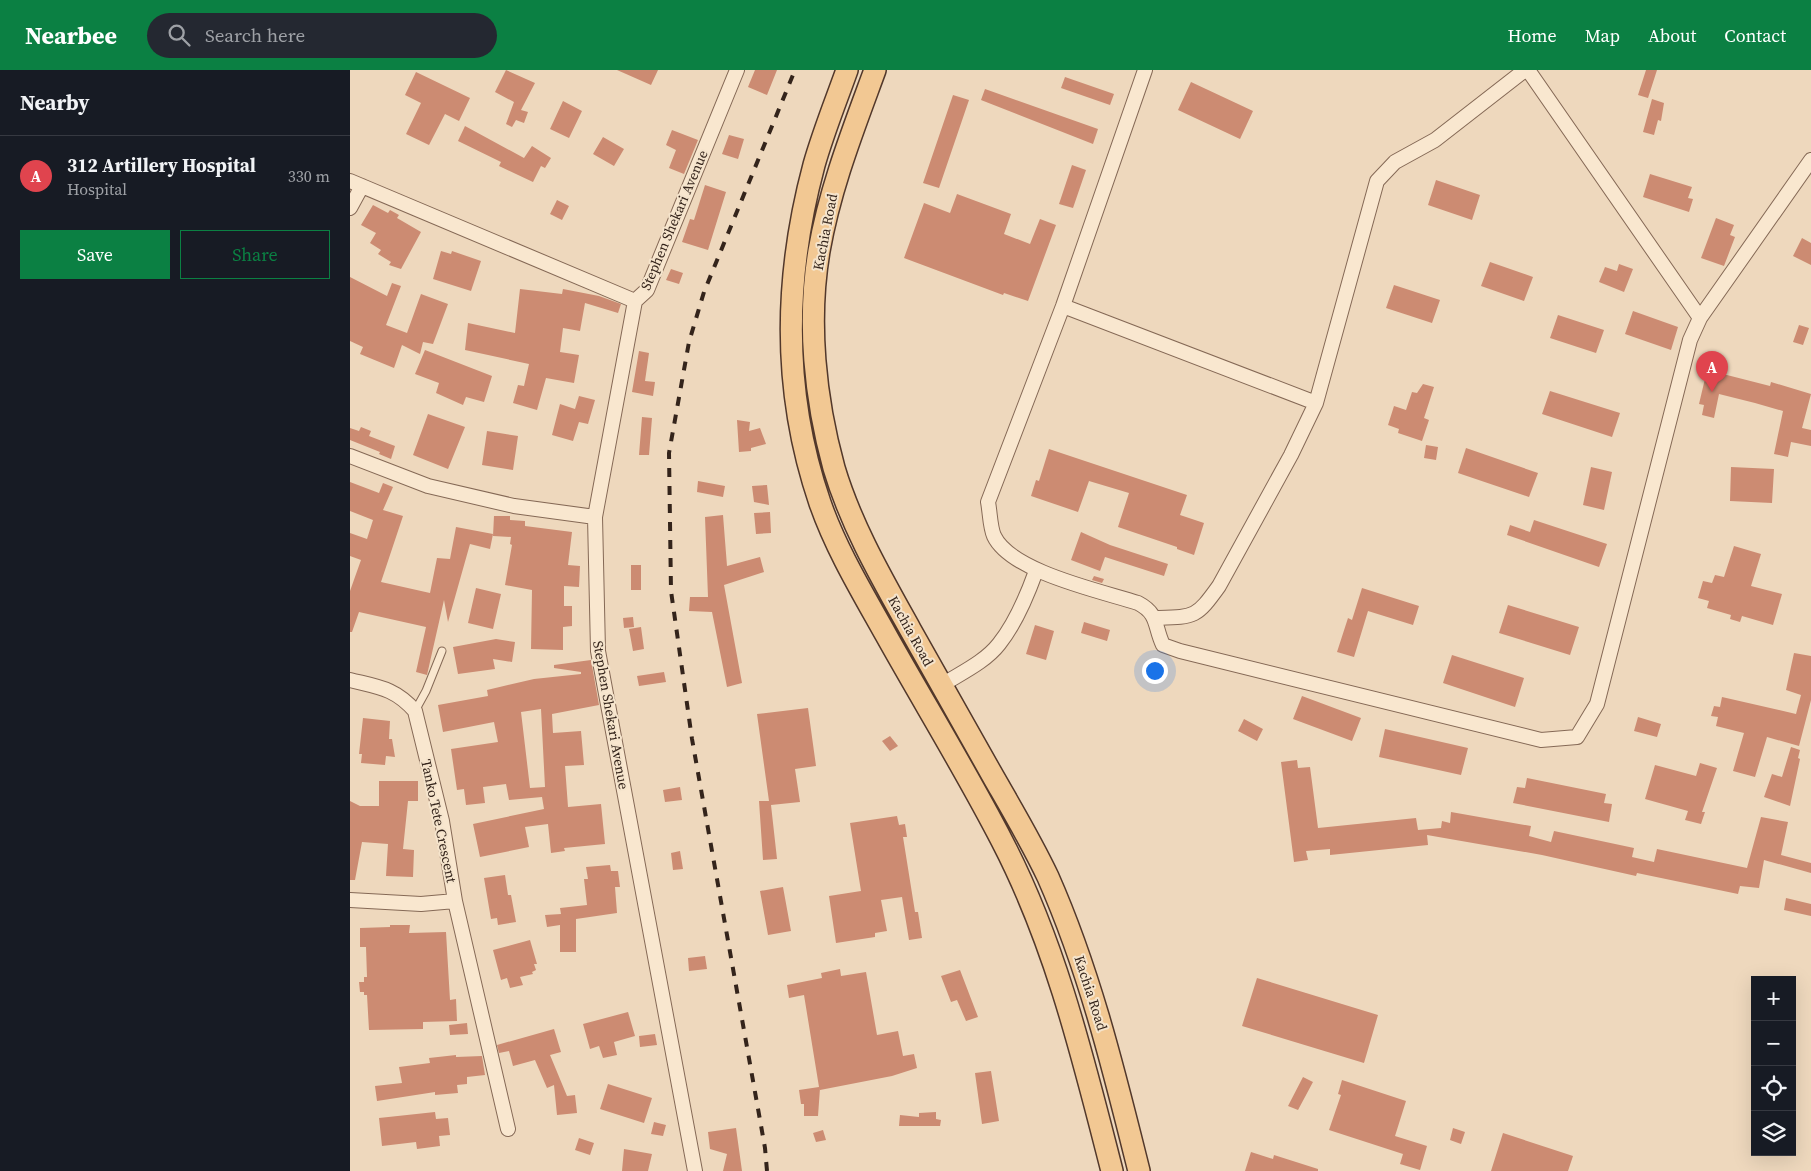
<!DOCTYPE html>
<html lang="en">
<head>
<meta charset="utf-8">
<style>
  body { margin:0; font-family:"Source Serif 4",serif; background:#242831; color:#f1f3f6 }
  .controls { position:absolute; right:15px; bottom:15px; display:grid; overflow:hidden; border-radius:0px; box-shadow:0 5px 20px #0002 }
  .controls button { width:45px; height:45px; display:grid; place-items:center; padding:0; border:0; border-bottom:1px solid #363941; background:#171b24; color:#f1f3f6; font:25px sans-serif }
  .you { position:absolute; left:804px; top:600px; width:18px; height:18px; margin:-12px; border:4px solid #fff; border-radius:50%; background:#1a73e8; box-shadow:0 0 0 8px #1a73e833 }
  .badge { display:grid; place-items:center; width:32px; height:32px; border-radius:50%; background:#0b8043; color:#fff; font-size:16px; font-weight:700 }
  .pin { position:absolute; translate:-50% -41px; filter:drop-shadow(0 1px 2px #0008) }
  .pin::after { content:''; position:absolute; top:26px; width:18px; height:15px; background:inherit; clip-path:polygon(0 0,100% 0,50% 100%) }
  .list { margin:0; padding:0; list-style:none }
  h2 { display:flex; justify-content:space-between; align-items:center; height:65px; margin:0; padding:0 20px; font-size:21px }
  h2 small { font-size:16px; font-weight:400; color:#9ea1a6 }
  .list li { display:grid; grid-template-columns:32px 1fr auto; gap:15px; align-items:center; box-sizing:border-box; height:80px; padding:0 20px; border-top:1px solid #363941 }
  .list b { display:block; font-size:19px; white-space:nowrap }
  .list p { margin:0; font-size:16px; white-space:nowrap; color:#9ea1a6 }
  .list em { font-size:16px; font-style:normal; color:#9ea1a6 }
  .actions { display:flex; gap:10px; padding:15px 20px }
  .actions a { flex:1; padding:11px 0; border:1px solid #0b8043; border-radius:0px; text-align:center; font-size:18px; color:#0b8043 }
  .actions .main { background:#0b8043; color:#fff }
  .icon { flex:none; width:28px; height:28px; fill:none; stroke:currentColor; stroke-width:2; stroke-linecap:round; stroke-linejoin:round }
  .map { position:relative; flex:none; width:1461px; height:1101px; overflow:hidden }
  header { display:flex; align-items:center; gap:30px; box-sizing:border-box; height:70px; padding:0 25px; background:#0b8043; color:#fff }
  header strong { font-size:24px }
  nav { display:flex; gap:28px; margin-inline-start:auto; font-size:18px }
  .search { width:350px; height:45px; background:#242831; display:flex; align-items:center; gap:12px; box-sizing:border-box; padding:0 18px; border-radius:28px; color:#9ea1a6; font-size:19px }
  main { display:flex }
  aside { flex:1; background:#171b24 }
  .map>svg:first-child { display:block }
  .building { fill:#cc8b72; fill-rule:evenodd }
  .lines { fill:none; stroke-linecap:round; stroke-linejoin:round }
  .lane-casing { stroke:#856956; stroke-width:9 }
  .street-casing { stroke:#856956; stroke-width:16 }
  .primary-casing { stroke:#52382b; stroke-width:24 }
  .lane { stroke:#f9e7cf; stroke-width:7 }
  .street { stroke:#f9e7cf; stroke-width:14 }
  .primary { stroke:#f2c893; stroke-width:21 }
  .rail { stroke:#34241b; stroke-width:4; stroke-dasharray:9 9; stroke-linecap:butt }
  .labels { text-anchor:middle; stroke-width:4; stroke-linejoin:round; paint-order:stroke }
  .street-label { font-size:14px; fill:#34241b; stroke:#f5e4cc }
</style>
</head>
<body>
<header>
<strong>Nearbee</strong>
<div class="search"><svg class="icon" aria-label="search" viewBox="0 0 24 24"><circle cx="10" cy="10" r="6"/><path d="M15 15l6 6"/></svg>Search here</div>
<nav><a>Home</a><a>Map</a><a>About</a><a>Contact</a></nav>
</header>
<main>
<aside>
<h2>Nearby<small></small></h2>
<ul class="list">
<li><span class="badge" style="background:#e0444e">A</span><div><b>312 Artillery Hospital</b><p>Hospital</p></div><em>330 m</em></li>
</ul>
<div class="actions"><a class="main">Save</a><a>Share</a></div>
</aside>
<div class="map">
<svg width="1461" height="1101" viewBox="0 0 1461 1101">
  <rect width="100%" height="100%" fill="#eed8bd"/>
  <path class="building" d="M156 0 185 13 171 40 178 42 174 53 166 50 162 57 156 54 164 32 145 22Z
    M267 0H308L301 15Z
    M405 0H427L417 25 398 17Z
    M1296 0H1307L1298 28 1288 25Z
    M66 2 120 28 109 51 95 44 79 75 56 64 71 33 55 25Z
    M715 7 764 24 760 35 711 18Z
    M841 12 903 41 890 69 828 40Z
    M635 19 748 59 743 74 631 30Z
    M603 25 619 30 589 118 573 113Z
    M1302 29 1314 33 1311 51 1308 50 1304 65 1293 62Z
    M213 31 232 41 219 68 200 59Z
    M115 56 174 88 182 76 201 88 195 98 191 96 183 112 149 96 151 92 108 71Z
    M322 60 348 70 334 104 319 98 326 80 316 75Z
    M379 65 394 69 388 89 372 84Z
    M253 67 274 79 264 96 243 84Z
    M722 95 736 100 723 138 709 134Z
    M1300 104 1342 117 1338 128 1343 129 1339 142 1293 127Z
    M1086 110 1130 125 1122 150 1078 135Z
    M355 115 376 122 358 180 332 172 340 149 344 150Z
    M607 124 661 144 654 164 680 174 690 149 706 155 678 231 654 223 653 225 554 188 574 133 600 143Z
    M207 130 219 136 212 150 200 144Z
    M23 135 38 143 40 140 49 145 47 148 71 162 51 199 39 195 41 192 28 184 31 180 20 173 26 163 11 155Z
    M1366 148 1384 155 1380 165 1385 167 1374 196 1351 188Z
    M1452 168 1461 173V195L1443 186Z
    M91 181 101 184 102 181 131 191 121 221 83 209Z
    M1140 192 1183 207 1174 231 1131 216Z
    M1269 194 1283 199 1274 222 1249 212 1255 197 1267 201Z
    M321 199 333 203 329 214 316 210Z
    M0 207 37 226 42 213 51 216 36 255 57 263 71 224 98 234 83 274 73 272 70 284 52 275 44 298 10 284 13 277 0 271Z
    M1044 215 1090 230 1082 253 1036 238Z
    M170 219 212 224 213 219 249 226 271 234 268 243 235 233 230 261 213 258 210 282 229 285 224 313 196 308 187 340 163 333 168 315 174 316 179 294 115 280 118 253 165 263Z
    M1283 241 1328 257 1321 280 1275 264Z
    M1208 245 1254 260 1246 283 1200 268Z
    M1449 255 1459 258 1453 275 1443 272Z
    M75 280 142 306 134 332 116 327 113 335 86 323 89 313 65 304Z
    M289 281 299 283 295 311 305 312 303 326 282 322Z
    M1358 296 1374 300 1373 304 1420 316 1421 312 1461 324 1452 358 1461 360V376L1441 372 1438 387 1424 384 1433 341 1405 333 1369 324 1364 348 1352 345 1354 335 1349 334Z
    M1073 314 1084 317 1074 348 1079 350 1072 371 1048 363 1049 359 1038 355 1044 336 1056 340 1062 322 1067 323Z
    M1200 321 1270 343 1262 367 1192 344Z
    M229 326 245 330 238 354 229 352 223 371 202 365 210 334 225 339Z
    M78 344 115 357 98 399 63 385Z
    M292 347 302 348 299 385H289Z
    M387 350 400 352 399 361 410 358 416 374 401 378V381L389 382Z
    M11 357 21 361 19 366 45 376 41 389 29 384 30 382 0 370V358L9 361Z
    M137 361 168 366 163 400 132 395Z
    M1076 375 1088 377 1086 390 1074 388Z
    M1116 378 1188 403 1179 427 1108 403Z
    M699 379 837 425 830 445 854 453 844 485 827 479V477L768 457 779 423 739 411 728 442 681 426 686 410 689 411Z
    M1241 397 1262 402 1254 440 1233 435Z
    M1381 397 1424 399 1422 433 1380 431Z
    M348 411 375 416 373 427 347 422Z
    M0 412 29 423 33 413 43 417 33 440 53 446 31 512 80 523 87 488 100 489 106 457 143 464 140 479 120 474 98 552 94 530 77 605 66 602 76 557 9 542 2 562H0V521L11 490 0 486V463L17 469 23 450 0 441Z
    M417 415 419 435 404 432 402 416Z
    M420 442 421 463 406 464 404 443Z
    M373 445 377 496 410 487 414 502 374 515 392 613 377 617 362 542 339 541 340 527H358L355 447Z
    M144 446H160V450L175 451V456L222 462 218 495 230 496 229 517 214 516V536H222V556L213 557V580L181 579 182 520 155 515 162 475 160 474 161 467 143 466Z
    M1184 450 1257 474 1249 497 1157 465 1160 455 1180 462Z
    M731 462 760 475 818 494 814 506 755 487 750 501 721 490Z
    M1384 476 1411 484 1401 516 1432 524 1423 555 1392 546 1390 552 1380 549 1381 545 1357 538 1359 531 1348 528 1353 511 1362 513 1365 505 1374 507Z
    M281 495H291V520H281Z
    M744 506 754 509 752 513 742 510Z
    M126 518 151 524 143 559 118 553Z
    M1012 518 1069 536 1063 555 1018 541 1004 587 987 582 998 548 1002 550Z
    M1158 535 1229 557 1220 585 1149 563Z
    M283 547 284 557 274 558 273 548Z
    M734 552 760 560 757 571 731 563Z
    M685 555 704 561 696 590 676 584Z
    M291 557 294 579 283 581 279 559Z
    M146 569 165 572 162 592 143 589 145 599 108 604 103 577Z
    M1444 583 1461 586V630L1449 676 1417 667 1405 707 1383 701 1394 663 1366 656 1368 647 1361 646 1364 636 1370 637 1372 627 1446 644 1451 625 1436 620Z
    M1102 585 1174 608 1165 637 1093 613Z
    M241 590 249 635 202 644 203 663 231 661 234 695 215 696 218 737 251 734 255 774 214 778 215 781 201 783 198 754 175 757 179 777 130 787 123 754 194 739 192 727 159 730 156 714 133 717 135 733 116 735 114 719 107 720 101 679 148 672 144 652 93 662 88 635 138 626 137 620 184 609 231 604V602L204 598V595ZM191 639 195 717 180 718 171 642Z
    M314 602 316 612 289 616 287 606Z
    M952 626 1011 648 1002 671 943 649Z
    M458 638 466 696 445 699 450 732 421 735 427 789 413 790 409 731H419L407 644Z
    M1288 647 1311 654 1307 667 1284 661Z
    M13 648 40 651 39 669H42L45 687 36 686 35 695 11 693 12 684H9Z
    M894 649 913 659 907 671 888 661Z
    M1035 659 1118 678 1111 705 1029 687Z
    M540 666 548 676 540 681 532 671Z
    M1441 677 1450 680 1448 688 1450 689 1440 736 1414 727 1422 704 1432 707Z
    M947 690 948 698 960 697 968 758 1066 748 1068 760 1091 758 1092 751 1100 753 1101 742 1181 756 1179 766 1201 772 1204 761 1284 778 1282 787 1304 792 1307 779 1397 798 1411 747 1438 752 1431 785 1461 793V803L1414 790 1409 818 1390 816 1388 824 1287 803 1286 806 1192 785 1077 765 1078 775 980 785V779L956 781 958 790 944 792 931 692Z
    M1350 693 1367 698 1352 742H1355L1351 754 1335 750 1338 741 1295 729 1305 695 1346 706Z
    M1177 708 1256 724 1254 733 1262 734 1259 752 1163 733 1167 717 1175 718Z
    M29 711H68V731H58L53 779 64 780 63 807 36 806 38 774 12 772 5 810H0V731L10 736H29Z
    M330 717 332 730 315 732 313 720Z
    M547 746 549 755 555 754 557 767H553L565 842H568L572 868 559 870 552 827 531 830 537 861 525 863V867L486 873 479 826 511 821 500 753Z
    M330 781 333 799 323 800 321 783Z
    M260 795 261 801H268L270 817H265L267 843 226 849V882H210V855L197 857 195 845 211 844 210 838 237 835 234 809H238L236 797Z
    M155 805 158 825H161L166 852 148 855 147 848 141 849 134 808Z
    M433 817 441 861 418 865 410 821Z
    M1436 828 1461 834V846L1434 840Z
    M40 855H60L59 863 96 862 100 930 106 929 107 951 73 952V959L19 960 17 925H14V922H10L9 912H14V907H17L16 877H10V858L40 857Z
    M180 870 187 894H184L186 900 182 902 183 904 170 907 173 915 160 918 157 908 151 910 143 880Z
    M355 886 357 899 339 901 338 888Z
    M490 899 491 906 516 902 527 965 548 961 553 986 564 984 567 998 542 1006 470 1020V1018L468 1046H454V1034H451L449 1020 469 1017 454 925 439 928 437 915 472 908 471 903Z
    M610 900 628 947 616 951 607 930 601 932 591 906Z
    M907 908 1028 945 1014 993 892 956Z
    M278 942 285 966 264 972 267 985 253 988 249 976 240 979 233 954Z
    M117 953 118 964 100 965 99 955Z
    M204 959 211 982 200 985 217 1026 225 1025 227 1043 207 1045 204 1015 197 1018 185 990 163 996 159 981 149 983 147 975Z
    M305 964 307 975 290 977 289 966Z
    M106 985V987L132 986 135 1005 117 1007V1014L107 1015 108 1023 85 1025V1022L27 1031 25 1016 52 1013 49 997 80 993 79 988Z
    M641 1001 649 1051 632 1054 625 1003Z
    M953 1007 963 1012 948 1040 938 1036Z
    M992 1010 1056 1031 1045 1066 1077 1076 1070 1100 1050 1094 1053 1084 979 1060 991 1025 988 1024Z
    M258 1014 302 1028 294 1053 250 1039Z
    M85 1042 86 1049 98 1048 100 1065 89 1066 90 1076 67 1079 66 1072 32 1076 29 1048Z
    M586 1042V1049L591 1050 590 1056H549L550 1045 569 1047V1043Z
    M304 1052 316 1055 313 1066 301 1064Z
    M386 1058 392 1101H373L377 1084 360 1079 358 1062Z
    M1103 1058 1115 1062 1111 1074 1100 1070Z
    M473 1060 476 1070 466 1072 463 1063Z
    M1153 1063 1223 1086 1218 1101H1141Z
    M229 1068 244 1073 240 1085 225 1080Z
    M274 1079 302 1084 298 1101H272Z
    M901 1082 923 1089 924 1085 968 1099V1101H895Z"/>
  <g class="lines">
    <g class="lane-casing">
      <path id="lane" d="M65 641 76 621 92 581"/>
    </g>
    <g class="street-casing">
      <path id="street" d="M795 0 713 236 638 432C640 442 640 457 644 466 661 502 751 521 788 533 809 544 804 556 813 575L830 581 1191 670 1227 667 1247 634 1340 270 1350 248 1461 90
        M1178 0 1350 248
        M0 111 285 231
        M0 138 12 116
        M713 236 966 333
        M0 386 78 416 164 436 245 447
        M805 548C845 547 846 548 869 516L941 385 966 333 1027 111 1045 92 1085 70 1175 0
        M0 610C28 617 45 618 65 641L92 751 105 831 158 1059
        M592 615C611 603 635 592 649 574 666 553 677 526 686 501
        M0 830 71 834 105 831
        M345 1101 248 581 245 447 285 231 297 220 387 0"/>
    </g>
    <g class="primary-casing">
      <path id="primary" d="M497 0C486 31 473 63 464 95 434 207 432 322 470 433 486 479 512 522 536 565 574 633 616 701 652 771 706 875 733 988 762 1101
        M525 0C503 60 480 118 469 181 457 252 465 329 484 398 501 455 531 507 560 559 588 608 616 658 644 708 663 741 682 773 698 807 740 902 764 1001 789 1101"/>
    </g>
    <use href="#lane" class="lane"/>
    <use href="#street" class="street"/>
    <use href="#primary" class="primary"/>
    <path class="rail" d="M417 1101 415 1078 342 669 321 521 319 383 339 272 354 222 445 0"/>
  </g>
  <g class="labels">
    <g class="street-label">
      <text transform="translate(324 150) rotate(-67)" y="5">Stephen Shekari Avenue</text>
      <text transform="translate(475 162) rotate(-79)" y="5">Kachia Road</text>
      <text transform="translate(561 561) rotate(61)" y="5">Kachia Road</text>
      <text transform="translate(261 645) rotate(80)" y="5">Stephen Shekari Avenue</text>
      <text transform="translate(89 751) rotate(78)" y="5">Tanko Tete Crescent</text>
      <text transform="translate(741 923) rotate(72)" y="5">Kachia Road</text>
    </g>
  </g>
</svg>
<div class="controls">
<button>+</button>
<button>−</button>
<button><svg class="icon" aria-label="locate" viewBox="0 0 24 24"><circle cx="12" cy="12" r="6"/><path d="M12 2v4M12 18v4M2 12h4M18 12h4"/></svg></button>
<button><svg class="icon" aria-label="layers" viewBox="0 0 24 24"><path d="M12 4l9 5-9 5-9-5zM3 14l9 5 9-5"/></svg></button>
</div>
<div class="you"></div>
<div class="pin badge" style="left:1362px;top:322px;background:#e0444e">A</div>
</div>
</main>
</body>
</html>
